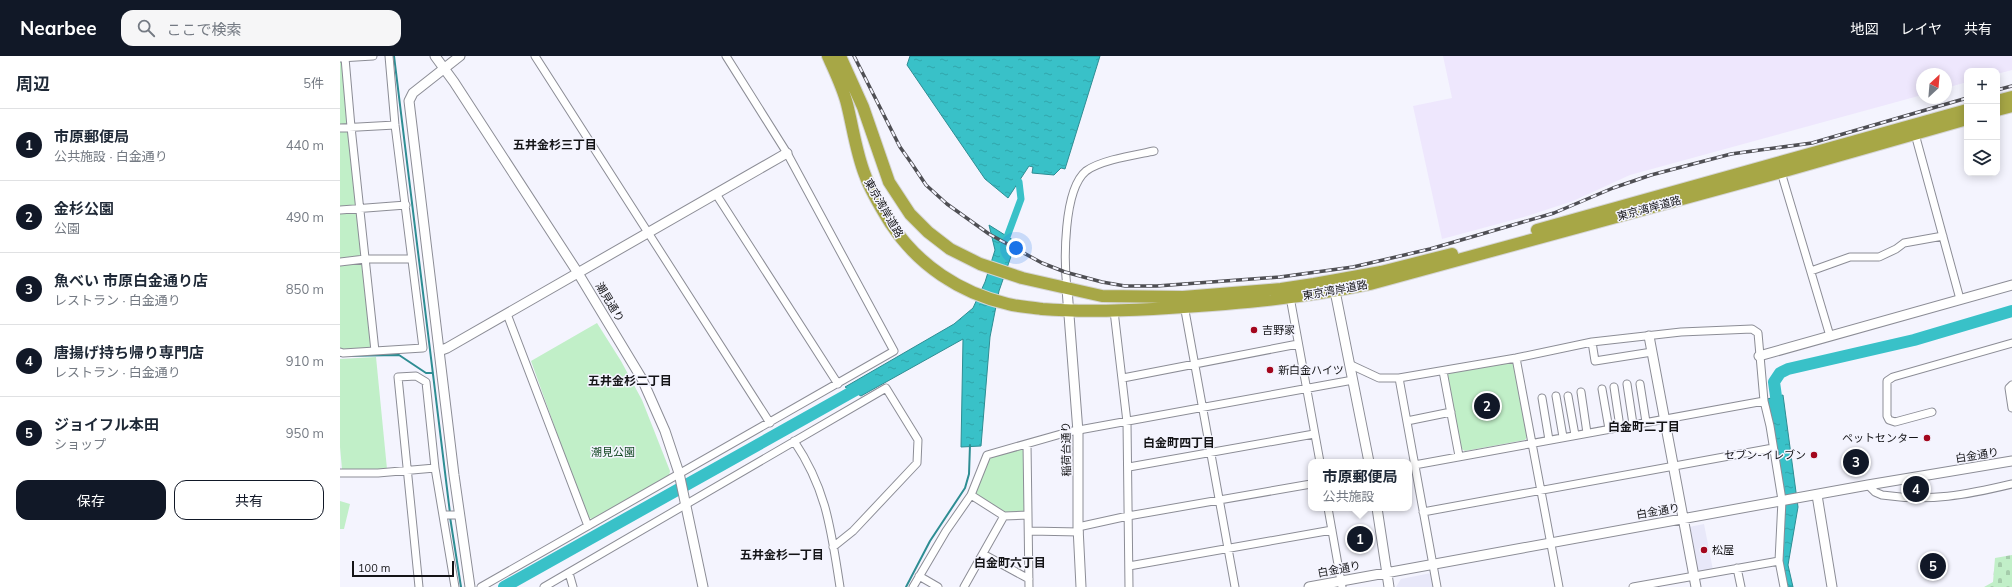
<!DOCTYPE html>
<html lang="ja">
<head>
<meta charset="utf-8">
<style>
  body { margin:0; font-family:Mulish,"Noto Sans JP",sans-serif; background:#f6f6f7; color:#1f2937 }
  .controls { position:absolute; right:12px; top:12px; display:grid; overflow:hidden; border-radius:8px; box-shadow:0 2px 10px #0003 }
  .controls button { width:36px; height:36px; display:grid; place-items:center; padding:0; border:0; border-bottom:1px solid #e0e1e3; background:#fff; color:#1f2937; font:20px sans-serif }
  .compass { position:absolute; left:1576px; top:12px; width:36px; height:36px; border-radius:50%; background:#fff; box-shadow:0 2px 10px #0003; rotate:26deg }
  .scale { position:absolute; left:12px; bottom:10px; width:102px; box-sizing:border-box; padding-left:4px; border:2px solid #141417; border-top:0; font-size:11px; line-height:14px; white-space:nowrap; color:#141417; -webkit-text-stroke:3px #f4f4fe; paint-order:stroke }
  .you { position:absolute; left:676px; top:192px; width:14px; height:14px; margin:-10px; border:3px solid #fff; border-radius:50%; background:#1a73e8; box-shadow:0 0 0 6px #1a73e833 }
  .badge { display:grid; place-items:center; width:26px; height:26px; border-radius:50%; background:#111827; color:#fff; font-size:13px; font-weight:700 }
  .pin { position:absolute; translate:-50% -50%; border:2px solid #fff; box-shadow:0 1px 4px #0006 }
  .popup { position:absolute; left:968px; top:403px; width:104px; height:52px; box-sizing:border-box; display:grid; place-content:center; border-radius:8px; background:#fff; filter:drop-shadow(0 1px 3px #0005); font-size:13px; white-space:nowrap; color:#747a83 }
  .popup b { font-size:15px; color:#1f2937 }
  .popup::after { content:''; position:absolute; left:50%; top:100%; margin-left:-8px; border:8px solid transparent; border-top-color:#fff }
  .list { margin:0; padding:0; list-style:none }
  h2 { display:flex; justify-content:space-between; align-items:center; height:52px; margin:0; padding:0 16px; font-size:17px }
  h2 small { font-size:13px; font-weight:400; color:#747a83 }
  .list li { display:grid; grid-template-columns:26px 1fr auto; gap:12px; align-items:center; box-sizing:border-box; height:72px; padding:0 16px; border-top:1px solid #e0e1e3 }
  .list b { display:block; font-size:15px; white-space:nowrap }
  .list p { margin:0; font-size:13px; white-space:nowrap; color:#747a83 }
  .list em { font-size:13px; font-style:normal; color:#747a83 }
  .actions { display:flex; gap:8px; padding:12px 16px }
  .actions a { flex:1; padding:9px 0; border:1px solid #111827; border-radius:12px; text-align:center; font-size:14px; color:#111827 }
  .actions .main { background:#111827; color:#fff }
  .icon { flex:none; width:22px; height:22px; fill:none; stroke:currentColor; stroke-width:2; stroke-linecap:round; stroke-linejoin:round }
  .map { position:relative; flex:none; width:1672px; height:531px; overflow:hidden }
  header { display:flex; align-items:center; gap:24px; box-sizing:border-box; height:56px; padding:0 20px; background:#111827; color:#fff }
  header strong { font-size:19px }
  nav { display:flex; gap:22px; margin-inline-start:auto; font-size:14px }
  .search { width:280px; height:36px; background:#f6f6f7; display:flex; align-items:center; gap:10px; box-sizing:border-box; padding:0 14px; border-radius:12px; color:#747a83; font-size:15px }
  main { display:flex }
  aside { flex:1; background:#fff }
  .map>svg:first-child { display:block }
  .built { fill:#e8e8f9 }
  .industrial { fill:#eee7fd }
  .cemetery { fill:url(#cemetery-stones) }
  .green { fill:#c1efc8 }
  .water { fill:url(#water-ripples); stroke:#2e8d93 }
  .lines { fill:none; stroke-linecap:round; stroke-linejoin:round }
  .stream { stroke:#2e8d93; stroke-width:2 }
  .canal { stroke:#39c1c8; stroke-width:7 }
  .river { stroke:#39c1c8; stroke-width:12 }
  .minor-casing { stroke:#8c8d96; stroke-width:9 }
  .tertiary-casing { stroke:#8c8d96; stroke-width:11 }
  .trunk-casing { stroke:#d5d5d5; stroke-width:14 }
  .minor { stroke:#fff; stroke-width:7 }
  .tertiary { stroke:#fff; stroke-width:9 }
  .trunk { stroke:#a7a746; stroke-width:12 }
  .rail-casing { stroke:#4f4f54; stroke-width:3.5 }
  .rail { stroke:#f4f4fe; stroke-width:2; stroke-dasharray:6; stroke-linecap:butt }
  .poi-dot { fill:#a3061d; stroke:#f4f4fe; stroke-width:1.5 }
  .labels { text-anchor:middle; stroke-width:3; stroke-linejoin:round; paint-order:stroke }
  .street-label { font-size:11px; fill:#141417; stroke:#f4f4fe }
  .poi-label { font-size:11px; fill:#141417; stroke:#f4f4fe; text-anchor:start }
  .park-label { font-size:11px; fill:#104620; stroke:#f4f4fe }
  .neighbourhood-label { font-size:12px; font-weight:bold; fill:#141417; stroke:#f4f4fe }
</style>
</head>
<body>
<header>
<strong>Nearbee</strong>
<div class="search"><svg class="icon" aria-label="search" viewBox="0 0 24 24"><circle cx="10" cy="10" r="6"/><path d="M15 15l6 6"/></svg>ここで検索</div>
<nav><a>地図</a><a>レイヤ</a><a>共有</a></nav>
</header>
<main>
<aside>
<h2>周辺<small>5件</small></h2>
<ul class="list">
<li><span class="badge">1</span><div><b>市原郵便局</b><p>公共施設 · 白金通り</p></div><em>440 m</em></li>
<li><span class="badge">2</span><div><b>金杉公園</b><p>公園</p></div><em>490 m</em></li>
<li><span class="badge">3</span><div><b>魚べい 市原白金通り店</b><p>レストラン · 白金通り</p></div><em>850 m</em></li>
<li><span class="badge">4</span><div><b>唐揚げ持ち帰り専門店</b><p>レストラン · 白金通り</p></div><em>910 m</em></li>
<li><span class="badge">5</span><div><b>ジョイフル本田</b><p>ショップ</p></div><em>950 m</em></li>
</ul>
<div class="actions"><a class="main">保存</a><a>共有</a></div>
</aside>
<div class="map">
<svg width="1672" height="531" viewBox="0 0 1672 531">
  <defs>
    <pattern id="cemetery-stones" width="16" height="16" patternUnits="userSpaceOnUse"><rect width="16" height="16" fill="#c1efc8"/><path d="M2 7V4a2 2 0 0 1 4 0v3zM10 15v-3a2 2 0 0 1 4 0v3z" fill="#a5ccab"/></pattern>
    <pattern id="water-ripples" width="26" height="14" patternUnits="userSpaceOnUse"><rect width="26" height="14" fill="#39c1c8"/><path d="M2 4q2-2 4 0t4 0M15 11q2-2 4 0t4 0" fill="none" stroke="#31a5ab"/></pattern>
  </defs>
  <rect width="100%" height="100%" fill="#f4f4fe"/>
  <path class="built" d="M1364 468 1373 514 1361 517 1357 513 1349 471Z
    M1091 517 1093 531H1056L1061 523Z"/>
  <path class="industrial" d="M1103 0H1672V14L1657 18V15H1627V26L1606 32V18H1582V39L1290 119 1233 145 1184 161 1102 183 1073 50 1112 42Z"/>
  <path class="cemetery" d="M1672 499V531H1644L1653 526 1655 502Z"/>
  <path class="green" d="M0 2H5L35 295 0 296Z
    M257 267 281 305 302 344 330 415 329 420 252 463 247 461 191 305Z
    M36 301 47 413H2L0 391V303Z
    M1170 304 1174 307 1188 380 1185 384 1125 395 1120 392 1107 321 1109 317Z
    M687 388 688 459 664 460 631 439 647 399Z
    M0 445 10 448 4 473H0Z"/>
  <path class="water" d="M570 0H760L725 113 721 112 714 119 692 117 693 111 689 110 668 142 645 123 567 9Z
    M649 169 676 186 659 235 650 281 641 390 621 391 623 283 521 340 505 331 614 268 633 252 645 226 655 194Z
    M1443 339 1458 451 1448 509 1453 531H1447L1442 515 1443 430 1427 343Z"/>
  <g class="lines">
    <path class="stream" d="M54 0 110 457
      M0 300 59 299 86 317H93
      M110 461 121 531
      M566 531 590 485 625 432 629 418 630 389"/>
    <path class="canal" d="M664 189 681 143 679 126"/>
    <path class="river" d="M1438 355 1434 326 1440 317 1448 313 1574 284 1672 255
      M164 531 528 327"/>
    <g class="minor-casing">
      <path id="minor" d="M195 0 430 367
        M0 2 33 0
        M5 2 11 71 35 295
        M0 72 55 69
        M1575 78 1620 243
        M1441 116 1490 280
        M376 138 498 328
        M0 154 66 149
        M0 206 25 203H71
        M1471 215 1510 201H1539L1556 193 1564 187 1603 180
        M727 233C724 206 723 134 746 115 761 104 795 99 814 95
        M950 241 980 406
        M844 249 895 531
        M774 255 787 366 789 531
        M167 258 248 470
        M1252 286 1255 305 1312 296
        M0 296 3 297 83 292 55 69 49 0
        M1176 302 1219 531
        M1009 308 1039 322H1059L1176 302 1252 286 1341 276 1412 273 1418 277 1424 345 1430 370 1442 444 1439 505 1444 531
        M1103 315 1119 400
        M783 322 958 288
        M1059 322 1097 531
        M1287 328 1293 368
        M1300 328 1306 366
        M1672 329 1669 332 1672 352
        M1274 331 1280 371
        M1262 333 1269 373
        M1241 336 1247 377
        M1216 340 1223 381
        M1228 340 1235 379
        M1202 342 1209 384
        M1592 356 1555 366 1549 364 1547 360V325L1553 321 1672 287
        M1067 365 1111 356
        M454 385C487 434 491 474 500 531
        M687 388 689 531
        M1069 410 1424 345
        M789 411 974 378
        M0 417H38L95 412
        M1528 429 1535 436 1542 439C1590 446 1626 439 1672 428
        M631 439 664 460 688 459
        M988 452 1002 531
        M1083 456 1433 392
        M103 459H120
        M738 471 788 460 971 428
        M690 475 739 476
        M643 498 689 523
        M789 510 992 474
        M1397 512 1401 531
        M229 517 233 531
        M579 520 598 531
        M79 531 58 321 76 320 86 326 95 412 115 531
        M141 531 554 295 447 97 386 0
        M204 531 546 332 578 384 577 407 513 475 493 491
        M573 531 606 475 631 439 647 399 728 376 1013 324
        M624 531 664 460
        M1293 531 1439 505"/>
    </g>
    <g class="tertiary-casing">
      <path id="tertiary" d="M95 0 114 26 238 217 302 323 325 375 339 417 363 531
        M120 0 73 37 69 45 114 419 130 531
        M727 233 738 376V471L741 531
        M995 235 1029 406
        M1309 280 1356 531
        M99 295 107 292 447 97
        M1419 300 1672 229
        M1477 439 1492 531
        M1037 452 1049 531
        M969 531 1528 429 1672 405"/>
    </g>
    <g class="trunk-casing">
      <path id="trunk" d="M488 0C495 16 503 32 507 48 513 72 516 96 525 119 531 136 541 152 551 168 578 209 620 237 668 248 679 251 691 251 702 253 739 256 776 255 813 253 885 249 959 243 1030 228L1441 116 1627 63
        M500 0 523 51 549 126 570 158 588 176 610 193 640 208 682 222 762 240 843 241 941 233 974 228 1041 216 1112 198
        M1657 45 1672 41
        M1657 54 1672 50
        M1197 174 1627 54"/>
    </g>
    <use href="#minor" class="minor"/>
    <use href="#tertiary" class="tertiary"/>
    <use href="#trunk" class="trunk"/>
    <g class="rail-casing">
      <path id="rail" d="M514 0 560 91 572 108 586 129 607 148 649 178 702 207 725 216 762 226 785 230H817L940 221 1013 211 1090 193 1214 157 1273 132 1311 119 1391 98 1472 87 1627 42
        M1657 34 1672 30"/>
    </g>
    <use href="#rail" class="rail"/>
  </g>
  <g class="poi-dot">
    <circle cx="914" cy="274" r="4"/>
    <circle cx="930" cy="314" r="4"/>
    <circle cx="1587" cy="382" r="4"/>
    <circle cx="1474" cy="399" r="4"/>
    <circle cx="1364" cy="494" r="4"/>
  </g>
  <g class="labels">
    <g class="street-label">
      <text transform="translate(544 152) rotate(60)" y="4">東京湾岸道路</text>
      <text transform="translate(1309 152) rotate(-15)" y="4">東京湾岸道路</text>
      <text transform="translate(995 234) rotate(-10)" y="4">東京湾岸道路</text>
      <text transform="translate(270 246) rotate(59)" y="4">潮見通り</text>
      <text transform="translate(726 393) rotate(-91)" y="4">稲荷台通り</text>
      <text transform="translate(1637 399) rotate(-9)" y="4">白金通り</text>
      <text transform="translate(1318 455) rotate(-10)" y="4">白金通り</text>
      <text transform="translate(999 513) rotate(-11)" y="4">白金通り</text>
    </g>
    <g class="poi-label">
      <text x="922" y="278">吉野家</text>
      <text x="938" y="318">新白金ハイツ</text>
      <text x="1579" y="386" text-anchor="end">ペットセンター</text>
      <text x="1466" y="403" text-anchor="end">セブン-イレブン</text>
      <text x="1372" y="498">松屋</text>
    </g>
    <g class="park-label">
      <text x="273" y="400">潮見公園</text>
    </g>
    <g class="neighbourhood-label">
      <text x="215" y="93">五井金杉三丁目</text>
      <text x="290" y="329">五井金杉二丁目</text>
      <text x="1304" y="375">白金町二丁目</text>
      <text x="839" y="391">白金町四丁目</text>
      <text x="442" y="503">五井金杉一丁目</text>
      <text x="670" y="511">白金町六丁目</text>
    </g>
  </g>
</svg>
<div class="controls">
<button>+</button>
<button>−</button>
<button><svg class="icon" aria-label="layers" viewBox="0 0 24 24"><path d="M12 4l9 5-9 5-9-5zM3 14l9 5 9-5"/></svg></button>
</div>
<svg class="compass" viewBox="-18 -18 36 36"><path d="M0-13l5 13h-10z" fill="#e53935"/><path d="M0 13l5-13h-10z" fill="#747a83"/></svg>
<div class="scale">100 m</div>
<div class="you"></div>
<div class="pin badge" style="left:1020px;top:483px">1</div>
<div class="popup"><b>市原郵便局</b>公共施設</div>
<div class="pin badge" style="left:1147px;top:350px">2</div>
<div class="pin badge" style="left:1516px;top:406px">3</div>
<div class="pin badge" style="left:1576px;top:433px">4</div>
<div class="pin badge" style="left:1593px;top:510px">5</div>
</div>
</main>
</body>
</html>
